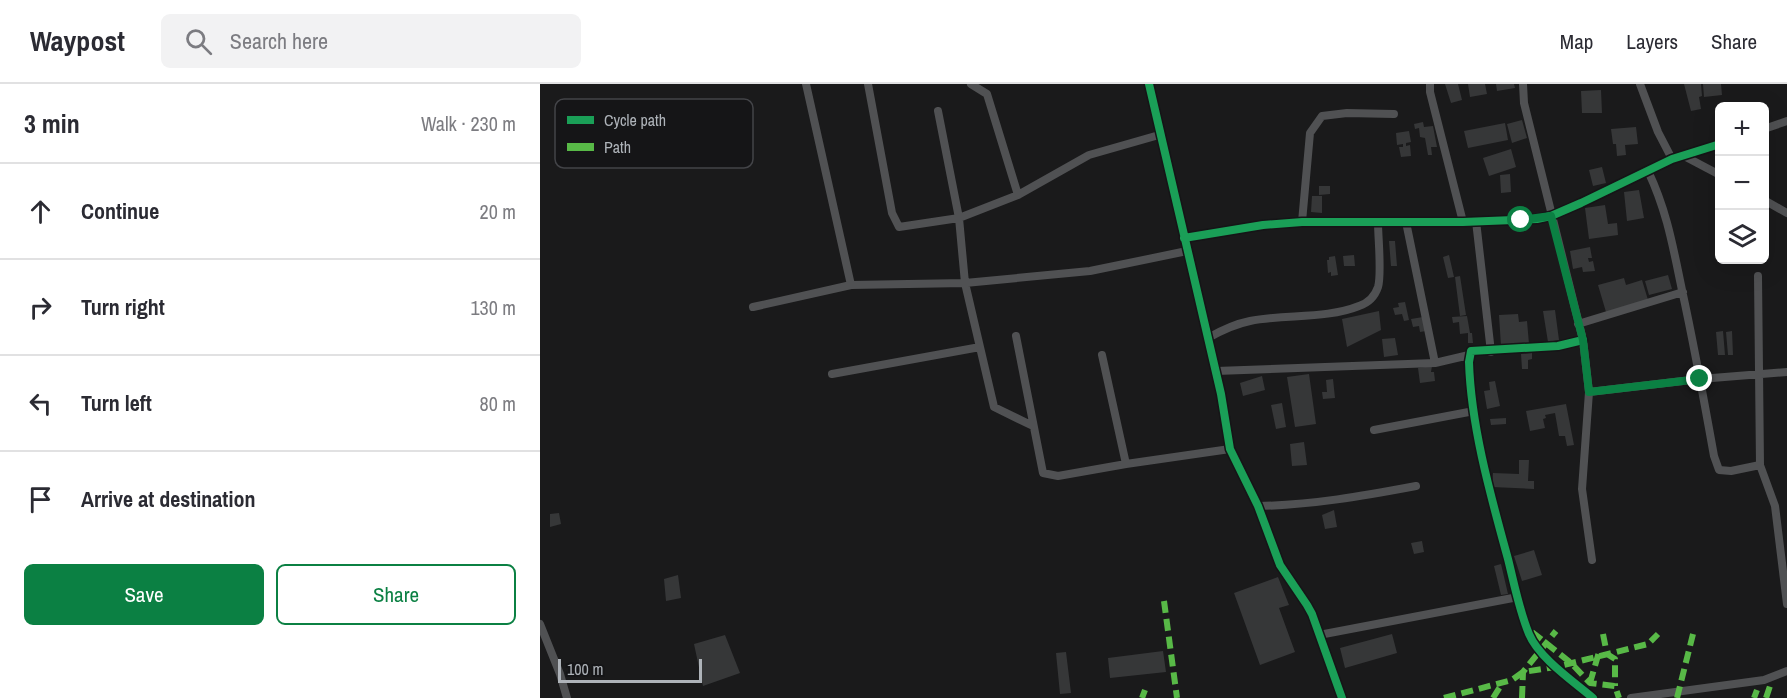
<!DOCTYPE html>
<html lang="en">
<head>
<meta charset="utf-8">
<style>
  body { margin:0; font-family:"Archivo Narrow",sans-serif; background:#f2f2f3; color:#2b2b33 }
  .controls { position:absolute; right:18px; top:18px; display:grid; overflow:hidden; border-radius:9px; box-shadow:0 6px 24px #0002 }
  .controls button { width:54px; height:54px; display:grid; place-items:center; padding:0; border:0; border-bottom:2px solid #e1e1e2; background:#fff; color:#2b2b33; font:30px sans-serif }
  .scale { position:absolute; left:18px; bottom:15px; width:144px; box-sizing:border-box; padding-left:6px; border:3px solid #aeb3b9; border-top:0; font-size:16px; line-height:21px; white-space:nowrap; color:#aeb3b9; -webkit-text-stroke:4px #151517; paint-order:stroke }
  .stop { position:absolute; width:18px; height:18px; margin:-14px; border:4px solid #0b8043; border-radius:50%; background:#fff }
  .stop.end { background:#0b8043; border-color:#fff; box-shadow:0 2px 6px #0008 }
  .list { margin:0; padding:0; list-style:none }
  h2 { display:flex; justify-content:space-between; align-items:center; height:78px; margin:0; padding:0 24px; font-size:26px }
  h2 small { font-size:20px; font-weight:400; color:#7c7c81 }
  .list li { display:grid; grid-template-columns:39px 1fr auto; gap:18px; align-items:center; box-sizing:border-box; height:96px; padding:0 24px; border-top:2px solid #e1e1e2 }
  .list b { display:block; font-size:22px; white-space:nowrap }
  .list em { font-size:20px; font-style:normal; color:#7c7c81 }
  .actions { display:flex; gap:12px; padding:18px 24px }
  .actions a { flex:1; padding:14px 0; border:2px solid #0b8043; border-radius:9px; text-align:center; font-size:21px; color:#0b8043 }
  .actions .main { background:#0b8043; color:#fff }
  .icon { flex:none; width:33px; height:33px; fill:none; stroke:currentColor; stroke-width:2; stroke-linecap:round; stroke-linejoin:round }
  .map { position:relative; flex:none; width:1247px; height:614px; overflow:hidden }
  header { display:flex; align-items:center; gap:36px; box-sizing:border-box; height:84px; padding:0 30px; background:#fff; border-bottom:2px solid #e1e1e2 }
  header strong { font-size:28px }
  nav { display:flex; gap:33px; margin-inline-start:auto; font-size:21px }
  .search { width:420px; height:54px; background:#f2f2f3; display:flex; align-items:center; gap:15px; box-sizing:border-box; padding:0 21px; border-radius:9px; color:#7c7c81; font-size:22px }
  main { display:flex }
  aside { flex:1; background:#fff }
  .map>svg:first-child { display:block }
  .building { fill:#363738 }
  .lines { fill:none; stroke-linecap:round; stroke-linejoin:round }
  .minor { stroke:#505153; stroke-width:8 }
  .quiet { stroke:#58b947; stroke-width:6; stroke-dasharray:12 6; stroke-linecap:butt }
  .cycleway-casing { stroke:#151517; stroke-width:11 }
  .cycleway { stroke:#1a9f57; stroke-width:8 }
  .route { stroke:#0b8043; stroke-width:8 }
  .key { fill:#151517; stroke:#434448; stroke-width:1.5 }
  .key-label { font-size:16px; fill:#aeb3b9 }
</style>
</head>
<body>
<header>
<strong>Waypost</strong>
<div class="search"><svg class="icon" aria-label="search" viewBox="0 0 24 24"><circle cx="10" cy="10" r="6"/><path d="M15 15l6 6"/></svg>Search here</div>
<nav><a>Map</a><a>Layers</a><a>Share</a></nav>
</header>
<main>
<aside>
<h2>3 min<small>Walk · 230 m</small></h2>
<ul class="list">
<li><svg class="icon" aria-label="ahead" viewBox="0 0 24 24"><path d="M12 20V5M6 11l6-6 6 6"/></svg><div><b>Continue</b></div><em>20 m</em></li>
<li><svg class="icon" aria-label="right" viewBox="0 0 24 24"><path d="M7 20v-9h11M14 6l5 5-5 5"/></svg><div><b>Turn right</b></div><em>130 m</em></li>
<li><svg class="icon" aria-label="left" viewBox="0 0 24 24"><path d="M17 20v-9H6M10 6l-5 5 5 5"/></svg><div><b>Turn left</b></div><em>80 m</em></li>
<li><svg class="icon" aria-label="arrive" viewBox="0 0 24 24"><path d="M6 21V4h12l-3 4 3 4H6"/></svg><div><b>Arrive at destination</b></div></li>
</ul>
<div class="actions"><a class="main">Save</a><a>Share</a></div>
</aside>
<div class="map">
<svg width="1247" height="614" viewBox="0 0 1247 614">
  <rect width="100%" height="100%" fill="#1a1a1b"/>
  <path class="building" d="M905 0H918L922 16 911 19Z
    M928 0H945L947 10 930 13Z
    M956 0H974L975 4 957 7Z
    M1144 0H1161L1162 12 1159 13 1161 25 1151 27Z
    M1163 0H1181L1182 11 1164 13Z
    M1061 6 1062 29H1042L1041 7Z
    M982 36 987 54 972 59 967 40Z
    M883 38 884 43 893 42 897 63H891L892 71H888L885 54 880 53 879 44 875 45 874 40Z
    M965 39 968 56 928 64 924 47Z
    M1096 43 1098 60 1085 61 1086 71 1077 72 1076 60H1073L1071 45Z
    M869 47 871 58 866 59V62L870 61 871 72 861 73 859 63H863V60L857 61 856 49Z
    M971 65 976 83 949 92 943 74Z
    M1062 83 1066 99 1053 102 1049 86Z
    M970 90 971 108 961 109 960 91Z
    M779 102H790V110L779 111Z
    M1099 106 1104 134 1087 137 1084 108Z
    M772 112H782V129L771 128Z
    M1065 121 1068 140 1077 139 1078 151 1049 155 1045 124Z
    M849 157H855L857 182H851Z
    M1050 163 1052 174H1048L1049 178 1053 177 1055 187 1043 188 1042 183 1033 185 1030 167Z
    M814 171 815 182H804L803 172Z
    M909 171 914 193 908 194 903 173Z
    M795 172 798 191 791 192V188L788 189 787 176H789V173Z
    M1128 191 1132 205 1109 211 1105 197Z
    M920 192 926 231 920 232 915 193Z
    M1084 194 1086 201 1102 196 1108 216 1066 228 1058 201Z
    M865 218 869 236 864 237 862 230 855 231 853 224 859 223 858 219Z
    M1015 226 1019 256 1008 258 1003 227Z
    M839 227 841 246 807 263 802 235Z
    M978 230 979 238 987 237 989 260 961 262 959 231Z
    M927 232 930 249H932L933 259H928V249L920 250 919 238 913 239 912 233Z
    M883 233 886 247 880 248 879 242 873 243 871 235Z
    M1183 247 1185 271H1178L1176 248Z
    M1192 247 1193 271H1188L1186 248Z
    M855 254 858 271 844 273 842 255Z
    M992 269V275L988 276V285H982L981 270Z
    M892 282 891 288H894L895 297 880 299 878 284Z
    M769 290 776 340 755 343 747 293Z
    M722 292 725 306 703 312 700 299Z
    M793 295 795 314 783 315 782 308H787L786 296Z
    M955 297 960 322 947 325 944 307 950 306 949 298Z
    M742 319 746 343 736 345 731 321Z
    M1026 320 1034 361 1027 362 1025 352H1019L1015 329 1005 331 1006 334 1003 335 1005 344 990 347 986 327Z
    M966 334V340L951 341 950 335Z
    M764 358 767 381 752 382 750 360Z
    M979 376H989L988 397H994V405L952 403 953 389 979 390Z
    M794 426 797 443 785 445 782 431Z
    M19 429 21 440 10 443V430Z
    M882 457 884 468 874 470 871 459Z
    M994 466 1002 491 982 497 974 472Z
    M961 480 968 510 961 511 954 482Z
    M138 491 141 514 126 517 124 495Z
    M738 493 749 521 739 524 755 568 720 581 694 509Z
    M852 550 857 569 805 584 800 564Z
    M185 551 200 589 163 602 154 560Z
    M623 567 626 588 570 594 568 574Z
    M526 568 531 609 520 610 516 569Z"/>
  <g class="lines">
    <path class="minor" d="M266 0 311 201
      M328 0 352 129 359 143 419 134 478 111 549 71 619 51
      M431 0 447 10 478 111
      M609 0 681 310 690 365 718 422 740 481 767 521 772 530 802 614
      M890 0V8L923 138
      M983 0 984 19 1043 256 1049 308 1042 405 1052 476
      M1100 0 1118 48 1132 75
      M398 27 419 134 425 199 454 323 493 342
      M1224 45 1247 37
      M1144 72 1180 91
      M1108 87C1127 127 1133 163 1142 206 1154 261 1164 316 1174 372L1179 386 1191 387 1220 381 1235 422 1247 520
      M1224 116 1247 129
      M936 137 951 268
      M762 138 770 49 782 32 807 29 854 30
      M866 138 895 279
      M644 154 723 141 762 138H923L997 135 1011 132 1041 119 1132 75 1180 60
      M1218 192 1220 381
      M213 223 311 201 425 199 550 187 647 167
      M1038 240 1143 208
      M476 252 503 389 518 392 586 380 690 365
      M668 254C682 246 695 240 710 237 745 230 787 235 819 222 828 219 835 212 838 203 842 190 838 154 838 138
      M1043 256 1018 262 931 267 929 278C931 343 951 413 968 475 974 499 979 526 989 550 999 574 1033 597 1053 614
      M562 271 586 380
      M676 287 895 279 929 271
      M292 290 440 263
      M1049 308 1160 295 1247 288
      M834 346 934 327
      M718 422C772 421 823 412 876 402
      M0 540 20 590 27 614
      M779 551 978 513
      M1091 614 1224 596 1247 587"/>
    <path class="quiet" d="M624 517 637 614
      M992 548 1031 579 1050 599 1075 602 1079 614
      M1063 550 1067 570 1075 575V602
      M1050 599 1059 568
      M602 614 605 606
      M904 614 972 596 983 588 1016 583 1108 560 1118 550
      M953 614 963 598
      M982 614 983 588 1016 547
      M1137 614 1153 550
      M1214 614 1217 606
      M1226 614 1230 602"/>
    <g class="cycleway-casing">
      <path id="cycleway" d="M609 0 681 310 690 365 718 422 740 481 767 521 772 530 802 614
        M644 154 723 141 762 138H923L997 135 1011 132 1041 119 1132 75 1180 60
        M1043 256 1018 262 931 267 929 278C931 343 951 413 968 475 974 499 979 526 989 550 999 574 1033 597 1053 614"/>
    </g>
    <use href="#cycleway" class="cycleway"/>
  </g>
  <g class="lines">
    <path class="route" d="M981 136 1011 132 1043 256 1049 308 1160 295"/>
  </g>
  <rect x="15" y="15" width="198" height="69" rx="9" class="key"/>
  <rect x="27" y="32" width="27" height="8" fill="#1a9f57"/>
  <rect x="27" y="59" width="27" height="8" fill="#58b947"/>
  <g class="key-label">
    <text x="64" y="42">Cycle path</text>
    <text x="64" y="69">Path</text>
  </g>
</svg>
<div class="controls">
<button>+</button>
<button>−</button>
<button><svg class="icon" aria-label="layers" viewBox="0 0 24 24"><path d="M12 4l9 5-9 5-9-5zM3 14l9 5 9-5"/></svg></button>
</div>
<div class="scale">100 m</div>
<div class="stop" style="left:981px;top:136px"></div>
<div class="stop end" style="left:1160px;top:295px"></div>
</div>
</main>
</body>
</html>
